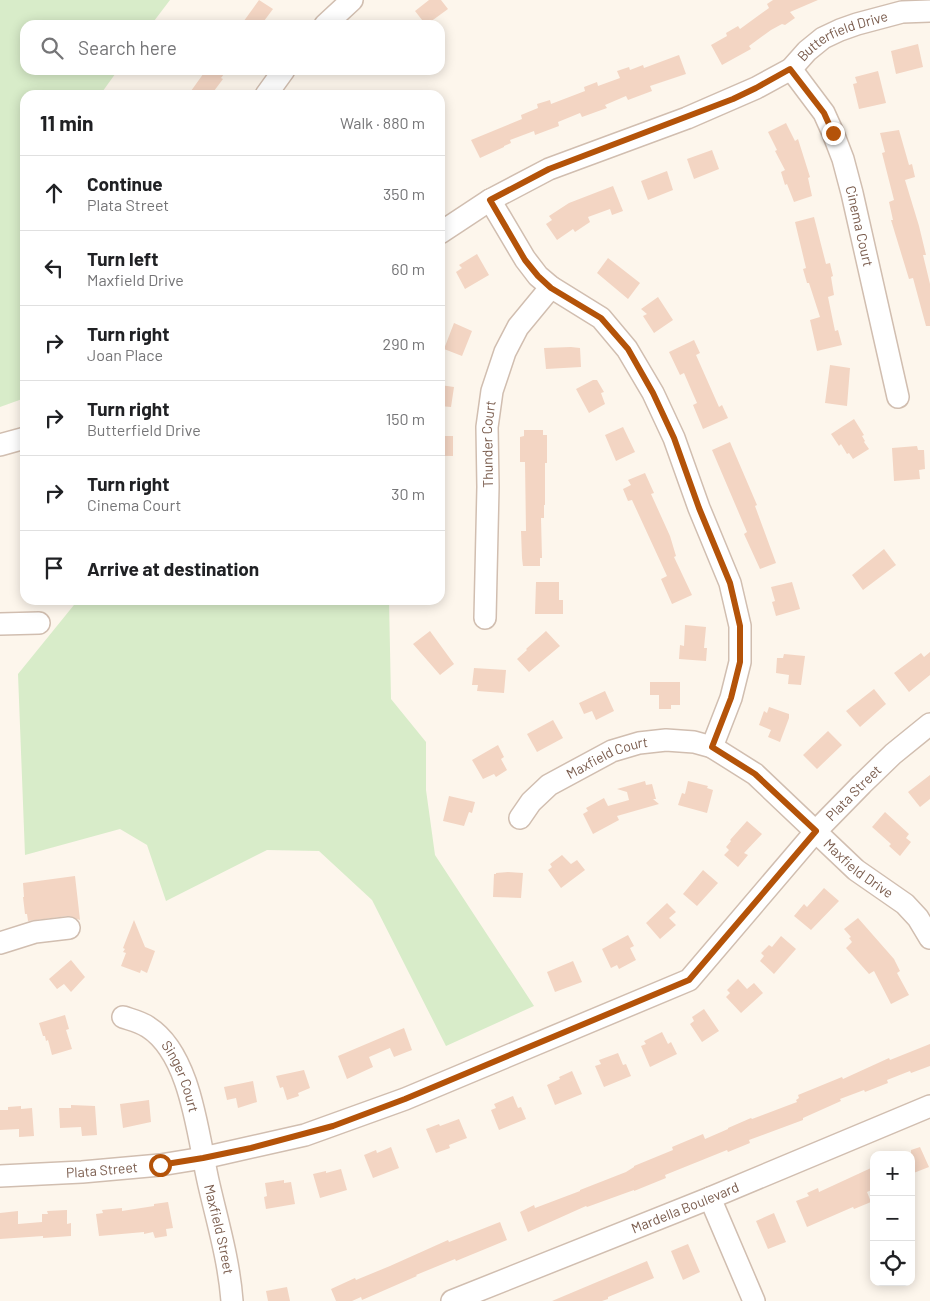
<!DOCTYPE html>
<html lang="en">
<head>
<meta charset="utf-8">
<style>
  body { margin:0; font-family:Barlow,sans-serif; background:#f2f2f2; color:#202124 }
  .controls { position:absolute; right:15px; bottom:15px; display:grid; overflow:hidden; border-radius:10px; box-shadow:0 2px 12px #0003 }
  .controls button { width:45px; height:45px; display:grid; place-items:center; padding:0; border:0; border-bottom:1px solid #e0e0e0; background:#fff; color:#202124; font:25px sans-serif }
  .stop { position:absolute; width:15px; height:15px; margin:-11px; border:4px solid #b45309; border-radius:50%; background:#fff }
  .stop.end { background:#b45309; border-color:#fff; box-shadow:0 1px 5px #0008 }
  .list { margin:0; padding:0; list-style:none }
  h2 { display:flex; justify-content:space-between; align-items:center; height:65px; margin:0; padding:0 20px; font-size:21px }
  h2 small { font-size:16px; font-weight:400; color:#757577 }
  .list li { display:grid; grid-template-columns:32px 1fr auto; gap:15px; align-items:center; box-sizing:border-box; height:75px; padding:0 20px; border-top:1px solid #e0e0e0 }
  .list b { display:block; font-size:19px; white-space:nowrap }
  .list p { margin:0; font-size:16px; white-space:nowrap; color:#757577 }
  .list em { font-size:16px; font-style:normal; color:#757577 }
  .icon { flex:none; width:28px; height:28px; fill:none; stroke:currentColor; stroke-width:2; stroke-linecap:round; stroke-linejoin:round }
  .map { position:relative; flex:none; width:930px; height:1301px; overflow:hidden }
  .search { position:absolute; background:#fff; box-shadow:0 2px 12px #0003; left:20px; top:20px; width:425px; height:55px; display:flex; align-items:center; gap:12px; box-sizing:border-box; padding:0 18px; border-radius:15px; color:#757577; font-size:19px }
  .panel { position:absolute; background:#fff; box-shadow:0 2px 12px #0003; left:20px; top:90px; width:425px; height:515px; border-radius:15px }
  .map>svg:first-child { display:block }
  .green { fill:#d8ecc9 }
  .building { fill:#f3d5c3 }
  .lines { fill:none; stroke-linecap:round; stroke-linejoin:round }
  .minor-casing { stroke:#d1beb0; stroke-width:24 }
  .minor { stroke:#fff; stroke-width:21 }
  .route { stroke:#b45309; stroke-width:6 }
  .labels { text-anchor:middle; stroke-width:4; stroke-linejoin:round; paint-order:stroke }
  .street-label { font-size:14px; fill:#7a5c4d; stroke:#fffaf3 }
</style>
</head>
<body>
<div class="map">
<svg width="930" height="1301" viewBox="0 0 930 1301">
  <rect width="100%" height="100%" fill="#fdf6ec"/>
  <path class="green" d="M0 0H170L151 25H25V70H118L100 95H25V398L0 407Z
    M78 600H389L391 699 426 742V790L435 855 534 1006 446 1046 372 900 319 851 267 850 166 901 147 845 120 829 25 855 18 674Z"/>
  <path class="building" d="M259 0 273 9 261 25H241Z
    M429 0H441L448 9 426 25 415 11Z
    M773 0H818L790 12 795 18 785 25 782 24 771 30 749 46 751 49 722 65 711 45 727 36 726 33 738 26 740 29 769 8 767 4Z
    M918 44 923 67 896 74 891 51Z
    M679 55 686 74 650 86 652 91 628 100 626 96 605 105 607 108 582 117 580 113 558 122 559 126 535 135 534 131 510 140 511 143 504 146V147L480 158 471 140 522 119 521 115 538 108 537 104 550 100 551 104 585 91 584 87 597 82 598 86 620 78 617 71 629 67 630 70 643 65 644 68Z
    M206 70H227L221 78 223 79 211 95H197L191 91Z
    M878 71 886 103 859 109 853 84 857 83 855 77Z
    M786 123 795 141 798 139 810 177 808 178 812 196 794 202 787 184 785 185 781 172 785 170 775 151 777 150 768 132Z
    M899 130 909 165 912 164 915 177 905 180 919 226 926 255H923L930 284V326H926L913 278 909 279 891 220H893L889 202 894 200 882 153 885 152 880 133Z
    M712 150 719 169 694 179 687 159Z
    M667 171 673 190 648 200 641 181Z
    M613 186 623 211 612 215 610 209 588 217 590 222 575 232 573 229 557 240 546 224 552 220 549 216 569 203Z
    M814 217 826 264 830 263 833 276 831 277 834 295 828 297 835 331 838 330 842 345 817 351 810 320 820 317 809 283H807L803 269 806 268 795 222Z
    M477 254 489 275 465 289 456 272 462 268 459 265Z
    M608 258 640 283 628 299 597 273Z
    M658 297 673 320 654 333 643 316 647 314 641 309Z
    M454 323 472 331 462 356 444 349Z
    M694 340 700 353 696 355 719 407 722 405 728 418 703 429 693 405 697 403 690 387 684 373 680 375 669 352Z
    M571 347 580 348 581 367 546 369 544 348Z
    M830 365 850 368 847 406 825 403Z
    M593 380H597L604 392 601 393 605 404 589 413 576 389Z
    M440 385 454 387 451 407 440 406Z
    M854 419 864 435 862 436 865 441 864 442 869 449 853 459 849 453 847 454 841 444 839 446 831 434Z
    M623 427 635 452 616 461 605 435Z
    M524 430H543V435H547V463H545V505H544V518H541L542 558H540V566H523L522 558 521 531H526L525 462H520V437L524 436Z
    M440 436H453V456H440Z
    M730 442 757 505 755 506 776 563 760 569 744 534 747 532 712 450Z
    M917 446 918 450H924L925 469 919 470 920 479 894 481 892 448Z
    M645 473 654 493 651 494 670 536 676 556 674 557 692 595 672 604 661 579 667 576 632 500 628 501 623 489 631 485 628 480Z
    M884 549 896 565 863 590 852 575Z
    M536 582H559V600H563V614H535Z
    M792 582 800 609 776 616 772 602 775 601 771 587Z
    M685 625 706 627 704 648H707L706 661 679 659 680 645 684 646Z
    M430 631 454 664 440 675 413 644Z
    M546 631 560 646 529 672 517 659 527 650 526 649Z
    M930 652V675L909 692 894 673 921 653 924 657Z
    M784 654 805 656 801 685 788 684 789 675 776 673 777 658H783Z
    M474 668 506 670 504 693 477 691 478 685H472Z
    M650 682H680V705H671V709H659V695H650Z
    M874 689 886 704 860 727 846 711Z
    M605 691 614 711 596 720 592 711 584 714 579 703Z
    M769 707 789 714V718L780 742 768 737 771 730 759 725 764 711 767 713Z
    M553 720 563 738 537 752 527 734Z
    M828 731 842 745 817 769 803 755Z
    M498 745 504 757 501 759 507 770 496 777 494 774 483 779 472 760Z
    M930 775V799L920 807 908 792Z
    M645 781 646 785 652 784 656 799H653L659 804 617 816 619 820 593 834 583 814 588 811 586 808 604 798 608 806 629 800 627 792 617 789Z
    M688 781 708 786 707 788 713 790 707 813 678 805 682 793 685 794Z
    M449 796 475 802 472 813 469 812 464 826 443 821Z
    M885 812 909 834 906 838 911 842 900 856 889 846 891 844 872 827Z
    M747 821 762 834 744 853 748 855 738 867 724 855 729 850 726 847 731 841 730 840Z
    M562 855 571 864 577 860 585 870 561 888 548 870 552 867 550 864Z
    M703 870 718 883 697 906 683 894Z
    M508 872 523 873 521 898 493 897 494 874H496V873Z
    M75 876 80 920 68 916 28 921 27 914H25L23 897H24L23 883Z
    M824 888 839 901 811 930 794 916 804 904 807 907Z
    M667 903 676 912 669 918 676 925 660 939 646 923Z
    M858 918 894 959 900 971 897 973 909 995 891 1004 874 971 869 974 846 948 852 942 849 938 851 937 844 929Z
    M134 920 145 947 155 951 147 973 141 970 140 973 121 966 126 953 123 952 125 949 123 948Z
    M628 935 634 946 630 948 636 960 619 969 617 965 611 968 602 949Z
    M781 936 796 949 774 974 760 961 764 956 761 953 769 945 772 947Z
    M71 960 85 977 71 992 64 984 57 989 49 979Z
    M573 961 582 982 555 992 547 972Z
    M738 979 747 989 754 983 763 993 741 1013 726 997 730 993 727 990Z
    M704 1009 719 1031 702 1042 690 1024 694 1021 692 1017Z
    M65 1015 69 1029 66 1030 72 1049 52 1055 48 1040 46 1041 45 1036H43L39 1023Z
    M404 1028 412 1050 394 1057 390 1048 369 1057 373 1067 347 1079 338 1056Z
    M662 1032 668 1044 671 1042 677 1054 650 1067 641 1046 646 1044 644 1041Z
    M930 1044V1066L911 1073 910 1071 887 1080 888 1083 865 1092 864 1090 840 1099 841 1101 803 1118V1120L749 1140 750 1143 728 1152 727 1150 665 1175 666 1178 634 1191V1190L587 1207 586 1206 528 1232 520 1212 534 1205 535 1208 580 1191V1190L626 1172 634 1167V1166L673 1150 672 1147 703 1134 705 1139 728 1129V1128L751 1118 752 1119 797 1102 796 1100 799 1098 798 1095 842 1077 843 1079 889 1058 890 1060Z
    M618 1053 623 1065 626 1064 631 1076 604 1087 595 1066 601 1064 599 1060Z
    M304 1070 310 1088 298 1093 299 1096 287 1100 283 1087 280 1088 276 1076Z
    M572 1071 582 1094 555 1105 547 1085 560 1079 559 1077Z
    M253 1081 257 1102 238 1108 236 1098 227 1100 224 1087Z
    M513 1096 518 1108 521 1107 526 1119 499 1130 491 1110 496 1108 494 1104Z
    M149 1100 151 1122 123 1128 120 1104Z
    M71 1105 95 1106 97 1135 82 1136 81 1127 60 1128 59 1108H71Z
    M21 1106V1109L32 1108 34 1136 19 1137V1129L0 1130V1110H8V1107Z
    M459 1119 467 1138 449 1145 450 1148 436 1153 426 1129 439 1124 440 1126Z
    M391 1147 399 1168 373 1178 364 1155 376 1150 377 1153Z
    M920 1147 929 1167 911 1174V1150Z
    M871 1168 874 1175V1189L867 1192 871 1202 854 1209 853 1207 807 1227 796 1201 809 1196 807 1193 818 1188 819 1192Z
    M341 1169 347 1190 320 1198 313 1174 326 1171V1173Z
    M284 1180V1183L291 1182 295 1204 266 1209 264 1197 267 1196 265 1183Z
    M168 1202 173 1228 166 1229 167 1236 155 1238 153 1232 144 1234V1232L99 1236 96 1214 103 1213 102 1210 122 1208V1211L154 1206V1204Z
    M67 1210V1224L71 1223V1236L43 1238V1236L0 1239V1213L18 1211V1224L42 1222V1214H48L47 1211Z
    M774 1213 786 1242 768 1249 756 1221Z
    M500 1222 507 1240 456 1261 455 1259 416 1275 417 1276 362 1300 361 1297 352 1301H336L331 1289 355 1278 356 1280 390 1266 448 1240 449 1242Z
    M688 1244 700 1272 683 1280 671 1251Z
    M647 1261 654 1278 608 1297V1299L602 1301H552Z
    M287 1287 290 1301H268L266 1291Z"/>
  <g class="lines">
    <g class="minor-casing">
      <g id="minor">
        <path d="M325 25 352 0"/>
        <path id="s1" d="M791 69 824 113 833 133 843 159 852 193 898 397"/>
        <path d="M266 95 284 70"/>
        <path d="M490 200 525 259 538 276 551 287 601 318 627 349 653 393 674 438 699 508 730 583 740 626V662L731 698 712 747"/>
        <path id="s2" d="M440 233 490 200 549 169 687 118 756 88 791 69 807 51 823 38 840 30 857 24 902 12 930 11"/>
        <path d="M0 445 25 438"/>
        <path id="s3" d="M485 618 488 487 487 427 492 391 505 352 518 327 551 287"/>
        <path d="M0 624 39 623"/>
        <path id="s4" d="M520 818 531 802 549 785 612 751 639 743 666 740 694 742 712 747 755 774 856 870 905 904 918 918 930 938"/>
        <path d="M0 943 35 932 69 928"/>
        <path id="s5" d="M123 1017C132 1020 141 1022 148 1027 192 1055 198 1139 209 1185 218 1224 229 1261 232 1301"/>
        <path id="s6" d="M0 1176 82 1172 160 1165 203 1158 305 1135 405 1099 689 980 816 831 862 784 893 754 930 724"/>
        <path d="M710 1198 754 1301"/>
        <path id="s7" d="M452 1301 710 1198 930 1106"/>
      </g>
    </g>
    <use href="#minor" class="minor"/>
  </g>
  <g class="lines">
    <path class="route" d="M160 1165 203 1158 251 1148 333 1126 405 1099 689 980 816 831 755 774 712 747 731 698 740 662V626L730 583 699 508 674 438 653 393 628 349 601 318 551 288 538 276 525 260 490 200 549 169 733 99 756 88 790 69 824 113 833 133"/>
  </g>
  <g class="labels">
    <g class="street-label">
      <text dy="5" stroke="none"><textPath href="#s2" startOffset="452">Butterfield Drive</textPath></text>
      <text dy="5" stroke="none"><textPath href="#s1" startOffset="174">Cinema Court</textPath></text>
      <text dy="5" stroke="none"><textPath href="#s3" startOffset="174">Thunder Court</textPath></text>
      <text dy="5" stroke="none"><textPath href="#s4" startOffset="109">Maxfield Court</textPath></text>
      <text dy="5" stroke="none"><textPath href="#s6" startOffset="972">Plata Street</textPath></text>
      <text dy="5" stroke="none"><textPath href="#s4" startOffset="409">Maxfield Drive</textPath></text>
      <text dy="5" stroke="none"><textPath href="#s5" startOffset="88">Singer Court</textPath></text>
      <text dy="5" stroke="none"><textPath href="#s6" startOffset="102">Plata Street</textPath></text>
      <text dy="5" stroke="none"><textPath href="#s7" startOffset="251">Mardella Boulevard</textPath></text>
      <text dy="5" stroke="none"><textPath href="#s5" startOffset="246">Maxfield Street</textPath></text>
    </g>
  </g>
</svg>
<div class="controls">
<button>+</button>
<button>−</button>
<button><svg class="icon" aria-label="locate" viewBox="0 0 24 24"><circle cx="12" cy="12" r="6"/><path d="M12 2v4M12 18v4M2 12h4M18 12h4"/></svg></button>
</div>
<div class="stop" style="left:160px;top:1165px"></div>
<div class="stop end" style="left:833px;top:133px"></div>
<div class="search"><svg class="icon" aria-label="search" viewBox="0 0 24 24"><circle cx="10" cy="10" r="6"/><path d="M15 15l6 6"/></svg>Search here</div>
<section class="panel">
<h2>11 min<small>Walk · 880 m</small></h2>
<ul class="list">
<li><svg class="icon" aria-label="ahead" viewBox="0 0 24 24"><path d="M12 20V5M6 11l6-6 6 6"/></svg><div><b>Continue</b><p>Plata Street</p></div><em>350 m</em></li>
<li><svg class="icon" aria-label="left" viewBox="0 0 24 24"><path d="M17 20v-9H6M10 6l-5 5 5 5"/></svg><div><b>Turn left</b><p>Maxfield Drive</p></div><em>60 m</em></li>
<li><svg class="icon" aria-label="right" viewBox="0 0 24 24"><path d="M7 20v-9h11M14 6l5 5-5 5"/></svg><div><b>Turn right</b><p>Joan Place</p></div><em>290 m</em></li>
<li><svg class="icon" aria-label="right" viewBox="0 0 24 24"><path d="M7 20v-9h11M14 6l5 5-5 5"/></svg><div><b>Turn right</b><p>Butterfield Drive</p></div><em>150 m</em></li>
<li><svg class="icon" aria-label="right" viewBox="0 0 24 24"><path d="M7 20v-9h11M14 6l5 5-5 5"/></svg><div><b>Turn right</b><p>Cinema Court</p></div><em>30 m</em></li>
<li><svg class="icon" aria-label="arrive" viewBox="0 0 24 24"><path d="M6 21V4h12l-3 4 3 4H6"/></svg><div><b>Arrive at destination</b></div></li>
</ul>
</section>
</div>
</body>
</html>
